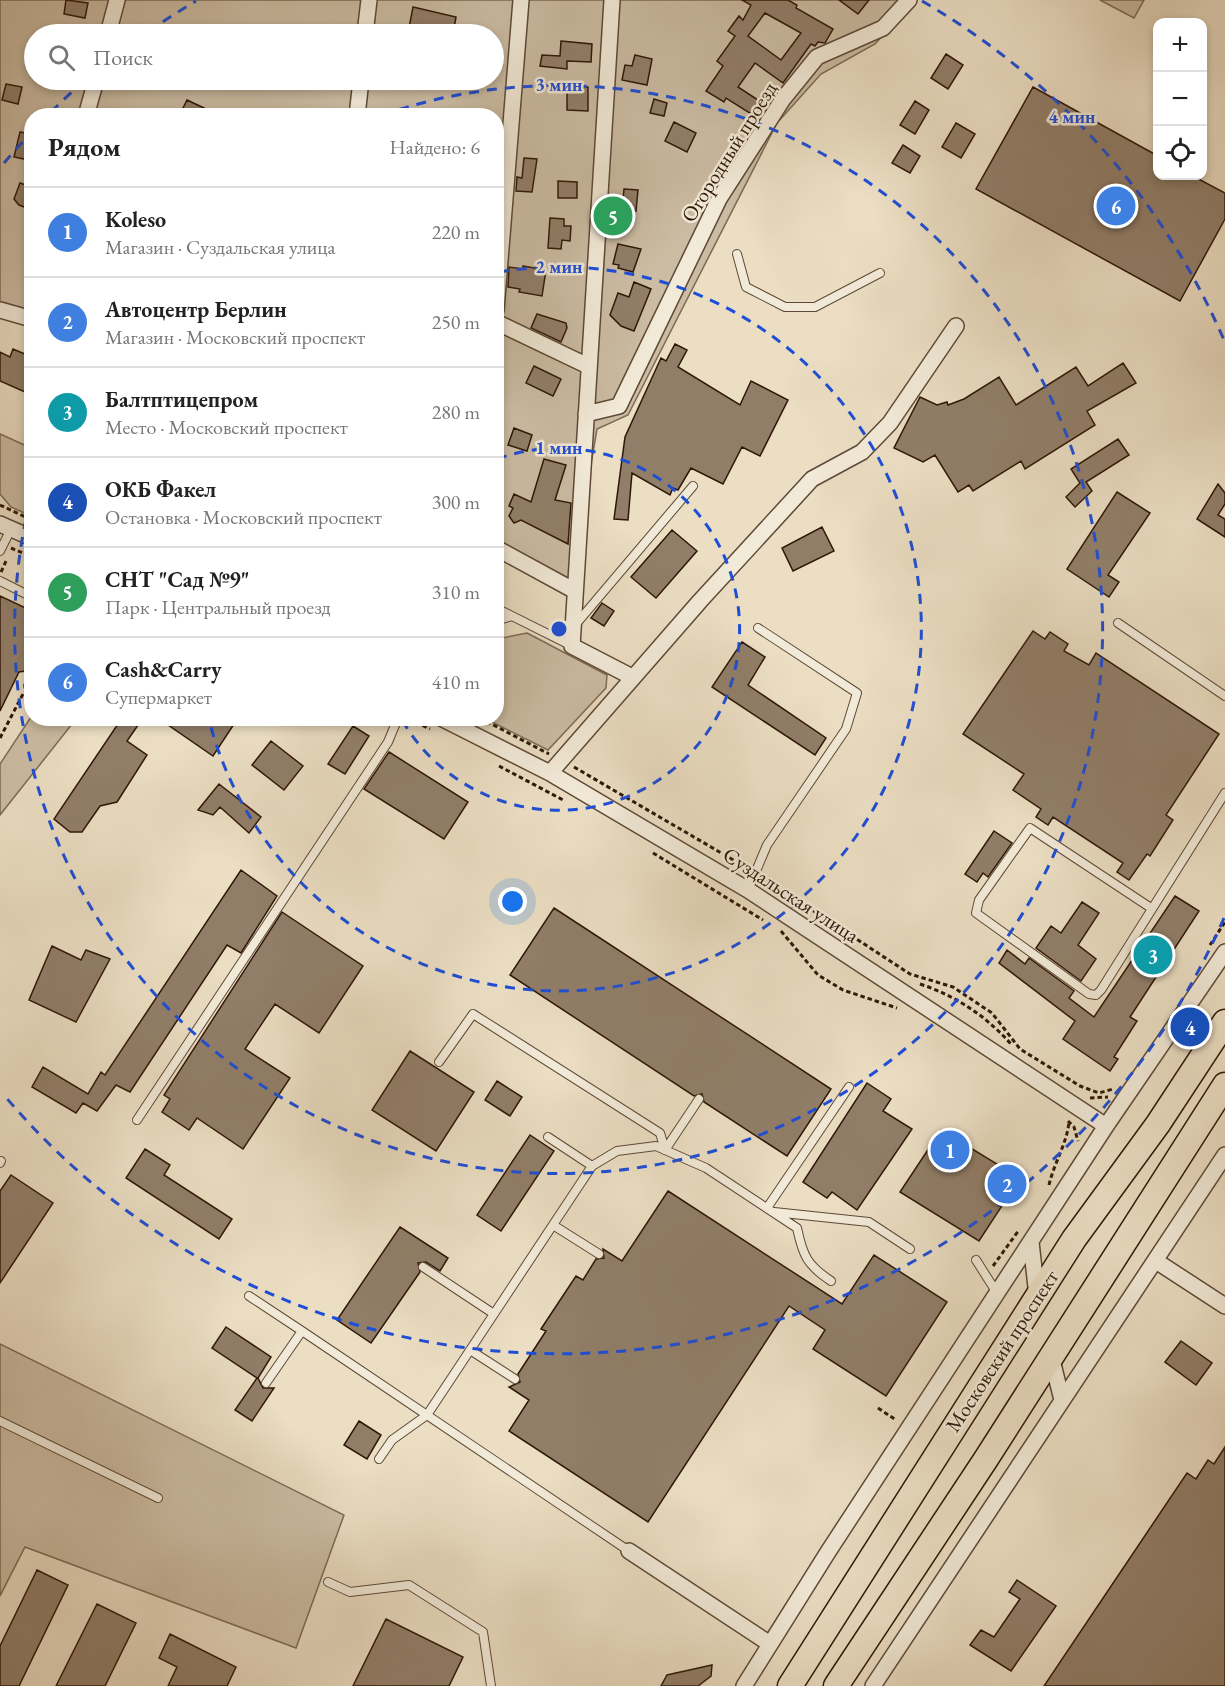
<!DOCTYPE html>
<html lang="ru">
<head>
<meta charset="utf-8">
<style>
  body { margin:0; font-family:"EB Garamond",serif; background:#f2f2f2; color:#222 }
  .controls { position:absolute; right:18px; top:18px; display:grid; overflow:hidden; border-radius:12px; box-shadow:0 3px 9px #0003 }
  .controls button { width:54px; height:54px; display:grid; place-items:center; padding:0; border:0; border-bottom:2px solid #e0e0e0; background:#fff; color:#222; font:30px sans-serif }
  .you { position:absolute; left:513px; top:902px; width:21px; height:21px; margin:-15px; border:4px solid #fff; border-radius:50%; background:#1a73e8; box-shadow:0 0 0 9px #1a73e833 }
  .badge { display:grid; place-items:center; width:39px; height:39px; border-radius:50%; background:#111827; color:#fff; font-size:20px; font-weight:700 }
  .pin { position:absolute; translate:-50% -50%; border:3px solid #fff; box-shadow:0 2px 6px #0006 }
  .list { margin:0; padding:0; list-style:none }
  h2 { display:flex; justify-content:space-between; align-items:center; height:78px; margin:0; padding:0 24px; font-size:26px }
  h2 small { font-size:20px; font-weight:400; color:#767676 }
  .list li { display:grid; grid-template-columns:39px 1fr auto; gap:18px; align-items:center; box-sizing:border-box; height:90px; padding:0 24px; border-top:2px solid #e0e0e0 }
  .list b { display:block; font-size:22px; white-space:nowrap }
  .list p { margin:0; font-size:20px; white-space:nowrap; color:#767676 }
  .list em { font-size:20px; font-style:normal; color:#767676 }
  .icon { flex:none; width:33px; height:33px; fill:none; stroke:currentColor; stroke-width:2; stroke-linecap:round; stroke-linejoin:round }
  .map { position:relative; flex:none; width:1225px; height:1686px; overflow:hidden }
  .search { position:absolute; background:#fff; box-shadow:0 3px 9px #0003; left:24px; top:24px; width:480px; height:66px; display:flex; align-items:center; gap:15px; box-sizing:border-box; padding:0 21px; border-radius:33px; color:#767676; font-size:22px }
  .panel { position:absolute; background:#fff; box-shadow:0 3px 9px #0003; left:24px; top:108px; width:480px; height:618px; border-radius:24px }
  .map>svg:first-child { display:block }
  .green { fill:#cbbca3; stroke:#7d6a55; stroke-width:1.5; fill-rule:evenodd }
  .building { fill:#917e69; stroke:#2f1707; stroke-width:1.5; fill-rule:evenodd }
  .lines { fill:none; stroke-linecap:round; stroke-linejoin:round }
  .service-casing { stroke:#5e4936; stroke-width:10 }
  .minor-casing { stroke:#5e4936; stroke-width:18 }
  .primary-casing { stroke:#2f1707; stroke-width:27 }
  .path { stroke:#2f1707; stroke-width:3; stroke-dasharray:4.5 3; stroke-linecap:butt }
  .service { stroke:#f2ead8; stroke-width:8 }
  .minor { stroke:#f2ead8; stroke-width:15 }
  .primary { stroke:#ebdec3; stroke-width:24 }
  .ring { fill:none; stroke:#1d4ed8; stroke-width:3; stroke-dasharray:10 8 }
  .labels { text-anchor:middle; stroke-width:5; stroke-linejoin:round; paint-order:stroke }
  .street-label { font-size:21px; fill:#2f1707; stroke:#f2ead8 }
  .centre { fill:#1d4ed8; stroke:#f2ead8; stroke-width:3 }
  .ring-label { font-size:18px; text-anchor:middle; font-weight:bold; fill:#1d4ed8; stroke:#f2ead8; stroke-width:5; stroke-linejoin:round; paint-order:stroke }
</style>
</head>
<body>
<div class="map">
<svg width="1225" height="1686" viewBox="0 0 1225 1686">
  <rect width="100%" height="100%" fill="#ebdec3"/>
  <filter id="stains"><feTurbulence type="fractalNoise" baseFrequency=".00333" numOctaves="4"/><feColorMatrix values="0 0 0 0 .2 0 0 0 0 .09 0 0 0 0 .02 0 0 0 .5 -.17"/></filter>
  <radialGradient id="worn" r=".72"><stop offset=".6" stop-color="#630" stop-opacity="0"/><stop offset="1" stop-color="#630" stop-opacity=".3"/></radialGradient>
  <path class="green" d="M0 0H916L875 44 821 74 777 123 628 415 597 429 571 582 497 546 496 116H32L31 324 0 309ZM34 34H494V80H34Z
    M1100 0H1144L1134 18Z
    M0 434 31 448V516L11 507 0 494Z
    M527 633 607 675 606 688 548 750 486 719 496 718 497 639Z
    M31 717 76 719 0 815V764Z
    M0 1344 344 1515 296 1648 25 1547 0 1596Z"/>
  <path class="building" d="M66 0 88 3 85 18 64 14Z
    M742 0H788L797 5 796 8 833 29 825 43 818 42 815 46 811 44 783 83 755 63 738 87 764 104 756 117 726 98 724 102 706 91 723 66 717 61 735 36 728 31 739 16 743 20 751 5ZM765 13 801 33 781 60 748 36Z
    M839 0H869L858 14Z
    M413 7 456 17 453 34 408 33Z
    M561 41 592 44 591 62 567 61V69L540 66 542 55 560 56Z
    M946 54 963 65 948 89 931 78Z
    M635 55 652 59 647 85 622 80 625 65 632 66Z
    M6 84 22 87 18 104 2 100Z
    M567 86 588 87V111L567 110Z
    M1033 87 1158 156V176H1193L1225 193V219L1180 301 976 189Z
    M654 99 667 103 664 116 650 113Z
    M187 100 221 116H179Z
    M915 101 929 110 915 134 900 125Z
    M674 122 696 133 687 152 665 141Z
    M956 123 975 134 961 158 942 147Z
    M20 132 32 134 29 160 14 157Z
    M903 145 920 156 910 173 892 163Z
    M524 158 537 159 532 192 516 191 517 177 522 178Z
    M558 181 577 182V198H558Z
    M20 183 32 187V210L19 205 14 199Z
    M624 189 638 190 636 211 622 210Z
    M550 218 564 219V226H571L570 241 562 240 561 249 548 248Z
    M618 244 641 249 633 272 618 268 619 265 613 264Z
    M523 266 546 270 542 296 519 292 520 289 508 287 509 267 523 269Z
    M634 282 651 289 634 331 621 326 610 315 618 293 629 297Z
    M537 314 566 323 567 328 561 342 531 328Z
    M675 344 687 350 678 367 740 405 751 381 788 400 760 456 742 447 723 484 691 468 678 490 673 488 670 495 632 473 628 520 614 519 625 437 661 358 666 361Z
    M13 349 32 357V395L0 381V352L10 357Z
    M1123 363 1136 383 1087 411 1095 425 1025 469 1021 461 973 491 969 485 958 492 935 455 923 462 894 448 920 397 937 405 947 402 948 405 964 399 999 377 1016 405 1076 367 1088 386Z
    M534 366 561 379 553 396 526 383Z
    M514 428 532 435 527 451 508 445Z
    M1118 439 1129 455 1086 482 1092 491 1075 507 1066 497 1080 483 1071 469Z
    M544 459 566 465 555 500 571 503 568 544 521 520 514 523 509 516 513 508 509 506 514 494 531 502Z
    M1218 484 1225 493V504L1218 515 1225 519V537L1197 519Z
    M1117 492 1150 513 1108 575 1119 582 1109 597 1067 569Z
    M822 527 834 551 793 571 782 548Z
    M672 530 697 551 656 598 631 577Z
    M0 596 32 611V670L19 672 0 711Z
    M602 603 614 611 604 626 591 618Z
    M1033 631 1045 639 1050 632 1068 644 1064 651 1089 665 1096 653 1219 734 1166 815 1173 820 1150 856 1147 854 1129 880 1117 872 1123 863 1053 817 1048 825 1036 817 1041 809 1013 790 1024 774 963 734Z
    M742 642 765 657 748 685 826 738 815 755 712 687Z
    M122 718H143L127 741 147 755 117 802 100 806 82 832H70L54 819Z
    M158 718H238L213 756Z
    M353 726 369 736 345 774 328 764Z
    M271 741 303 766 284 790 252 765Z
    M389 752 468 802 444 839 364 789Z
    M219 784 261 817 249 833 220 807 213 815 198 810Z
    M994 831 1012 843 988 877 983 873 977 882 965 874Z
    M241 870 277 896 241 953 227 945 130 1092 116 1085 97 1111 83 1103 76 1113 32 1087 43 1067 88 1094 101 1072 105 1075Z
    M1175 896 1199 911 1130 1017 1137 1021 1114 1057 1118 1059 1110 1071 1063 1039 1075 1021 999 963 1007 950 1025 964 1029 958 1074 991 1069 998 1094 1017Z
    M1082 902 1099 913 1078 945 1096 959 1081 981 1036 948 1051 926 1061 933Z
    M554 908 831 1089 787 1156 704 1102 702 1094 694 1096 510 975Z
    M282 912 363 966 319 1033 275 1004 245 1049 290 1078 243 1149 197 1118 189 1130 162 1112 170 1099 164 1095Z
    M52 946 81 960 86 950 110 959 76 1022 29 1000Z
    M410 1051 474 1092 436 1151 372 1110Z
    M497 1081 522 1097 510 1116 485 1100Z
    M867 1083 891 1099 883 1111 912 1129 857 1210 832 1192 827 1198 803 1182Z
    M941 1130 1020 1178 979 1241 900 1192Z
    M530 1135 554 1151 501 1231 477 1215Z
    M145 1149 170 1165 164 1175 232 1219 219 1239 126 1178Z
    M11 1175 53 1203 0 1283V1191Z
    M668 1191 842 1304 874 1255 947 1302 886 1396 813 1349 825 1330 789 1306 648 1522 509 1431 529 1400 509 1387 520 1382 518 1374 546 1331 541 1329 576 1276 583 1280 596 1259 604 1258 603 1249 622 1261Z
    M400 1227 448 1258 440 1271 426 1262 418 1263 420 1272 371 1343 337 1320Z
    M226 1327 271 1357 258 1378 263 1388H274L252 1421 235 1410 257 1378 212 1348Z
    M1181 1341 1212 1363 1196 1385 1165 1362Z
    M359 1421 381 1435 367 1459 344 1445Z
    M1225 1447V1686H1044L1187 1473 1196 1479 1208 1460 1214 1464Z
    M37 1570 68 1585 19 1686H0V1646Z
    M1017 1580 1056 1606 1011 1671 970 1645 981 1630 994 1637 1020 1599 1009 1592Z
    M97 1604 136 1623 105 1686H56Z
    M386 1619 463 1657 449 1686H353Z
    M170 1634 236 1667 227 1686H168L177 1667 159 1658Z
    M712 1665 711 1676 698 1686H661L667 1675Z"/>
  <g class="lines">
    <g class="service-casing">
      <path id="service" d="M737 254 746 287 785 307H815L880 273
        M0 551 11 529
        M0 581 32 597
        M496 608 572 646
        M496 621 512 616
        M1118 623 1225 696
        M576 624 693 486
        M28 686 32 680
        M748 890 767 845 846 729 857 693 758 628
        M1151 908 1030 828 979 900 976 913 1089 994 1096 995 1101 990 1225 793
        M439 1062 473 1014 660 1133 665 1150 699 1099
        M137 1120 388 742 398 718
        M0 1163 1 1161
        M592 1166 617 1151 656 1146 706 1168 797 1228C803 1256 807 1265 831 1281
        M767 1208 849 1087
        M774 1212 869 1222 910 1249
        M553 1225 599 1254
        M976 1260 997 1293
        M423 1267 494 1314
        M249 1296 302 1331
        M470 1350 515 1379
        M266 1383 302 1331 629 1551
        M0 1421 158 1498
        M379 1459 392 1440 427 1415 592 1166 548 1137
        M328 1582 350 1592 409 1585 483 1632 491 1686"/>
    </g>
    <g class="minor-casing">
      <path id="minor" d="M612 0 572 646 632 677
        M108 34 117 0
        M365 34 369 0
        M86 116 96 80
        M357 116 361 80
        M0 310 32 319
        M496 310 521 0
        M496 322 588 366
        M586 414 619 406 719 199 783 99 817 57 883 28 909 0
        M0 524 32 538
        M496 548 575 591
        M441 718 550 773 748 890 1106 1126
        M550 773 700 601 812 479 862 452 890 423 956 326
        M1031 1242 1037 1296
        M1156 1261 1225 1306
        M1051 1356 1062 1400
        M629 1551 770 1644
        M744 1686 828 1552 1106 1126 1225 952
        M873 1686 1225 1155"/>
    </g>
    <g class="primary-casing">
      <path id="primary" d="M790 1686 1074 1239 1158 1124 1225 1022
        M836 1686 986 1459 1225 1085"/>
    </g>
    <path class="path" d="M0 505 32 520
      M11 548 32 557
      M1 572 7 559
      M480 718 549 754
      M409 719 430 729
      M0 738 23 694
      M499 766 565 801
      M574 767 747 868
      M653 853 763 920
      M763 878 910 974 953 987 992 1013 1020 1049 1080 1086 1099 1093 1113 1089
      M781 931 818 975 843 990 897 1008
      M1210 945 1225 922
      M920 984C956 996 986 1016 1011 1044
      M1090 1098 1108 1097
      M1068 1121 1074 1127 1078 1141
      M1049 1185C1054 1163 1067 1143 1069 1122
      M993 1266 1019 1230
      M878 1408 896 1420"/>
    <use href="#service" class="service"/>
    <use href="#minor" class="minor"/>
    <use href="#primary" class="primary"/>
  </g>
  <g class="ring">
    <path d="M497 459A181 181 0 1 1 402 720"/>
    <path d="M499 272A362 362 0 1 1 209 720"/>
    <path d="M382 115A544 544 0 1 1 31 497"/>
    <path d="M1224 918A725 725 0 0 1 4 1095M4 163A725 725 0 0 1 29 135M51 112A725 725 0 0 1 83 82M148 32A725 725 0 0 1 196 1M922 1A725 725 0 0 1 1224 340"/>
  </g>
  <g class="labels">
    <g class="street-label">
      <text transform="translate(729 152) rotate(-58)" y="7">Огородный проезд</text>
      <text transform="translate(791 895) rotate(33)" y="7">Суздальская улица</text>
      <text transform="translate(1002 1351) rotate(-57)" y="7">Московский проспект</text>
    </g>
  </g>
  <circle cx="559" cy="629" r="9" class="centre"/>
  <g class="ring-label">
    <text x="559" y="91">3 мин</text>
    <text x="1072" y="123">4 мин</text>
    <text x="559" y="273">2 мин</text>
    <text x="559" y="454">1 мин</text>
  </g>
  <rect width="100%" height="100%" filter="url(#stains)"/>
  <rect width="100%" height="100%" fill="url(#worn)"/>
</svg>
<div class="controls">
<button>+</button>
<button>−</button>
<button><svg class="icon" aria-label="locate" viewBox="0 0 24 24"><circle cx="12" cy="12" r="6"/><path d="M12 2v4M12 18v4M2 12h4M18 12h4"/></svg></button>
</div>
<div class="you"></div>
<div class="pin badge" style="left:950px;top:1150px;background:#3f7fe0">1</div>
<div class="pin badge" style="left:1007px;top:1184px;background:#3f7fe0">2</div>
<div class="pin badge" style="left:1153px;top:955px;background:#0f9aa8">3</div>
<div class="pin badge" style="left:1190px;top:1027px;background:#1a4fb4">4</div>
<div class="pin badge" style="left:613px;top:216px;background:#2e9e5b">5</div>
<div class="pin badge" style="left:1116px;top:206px;background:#3f7fe0">6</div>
<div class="search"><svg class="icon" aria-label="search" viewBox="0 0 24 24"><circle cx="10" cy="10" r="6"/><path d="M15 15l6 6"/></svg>Поиск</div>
<section class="panel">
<h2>Рядом<small>Найдено: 6</small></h2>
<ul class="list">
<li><span class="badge" style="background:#3f7fe0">1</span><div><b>Koleso</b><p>Магазин · Суздальская улица</p></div><em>220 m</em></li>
<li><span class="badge" style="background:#3f7fe0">2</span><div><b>Автоцентр Берлин</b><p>Магазин · Московский проспект</p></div><em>250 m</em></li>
<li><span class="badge" style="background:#0f9aa8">3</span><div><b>Балтптицепром</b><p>Место · Московский проспект</p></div><em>280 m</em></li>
<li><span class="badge" style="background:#1a4fb4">4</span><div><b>ОКБ Факел</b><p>Остановка · Московский проспект</p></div><em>300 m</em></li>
<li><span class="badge" style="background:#2e9e5b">5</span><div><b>СНТ &quot;Сад №9&quot;</b><p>Парк · Центральный проезд</p></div><em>310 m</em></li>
<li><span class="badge" style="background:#3f7fe0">6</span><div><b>Cash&amp;Carry</b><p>Супермаркет</p></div><em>410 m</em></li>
</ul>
</section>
</div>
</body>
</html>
